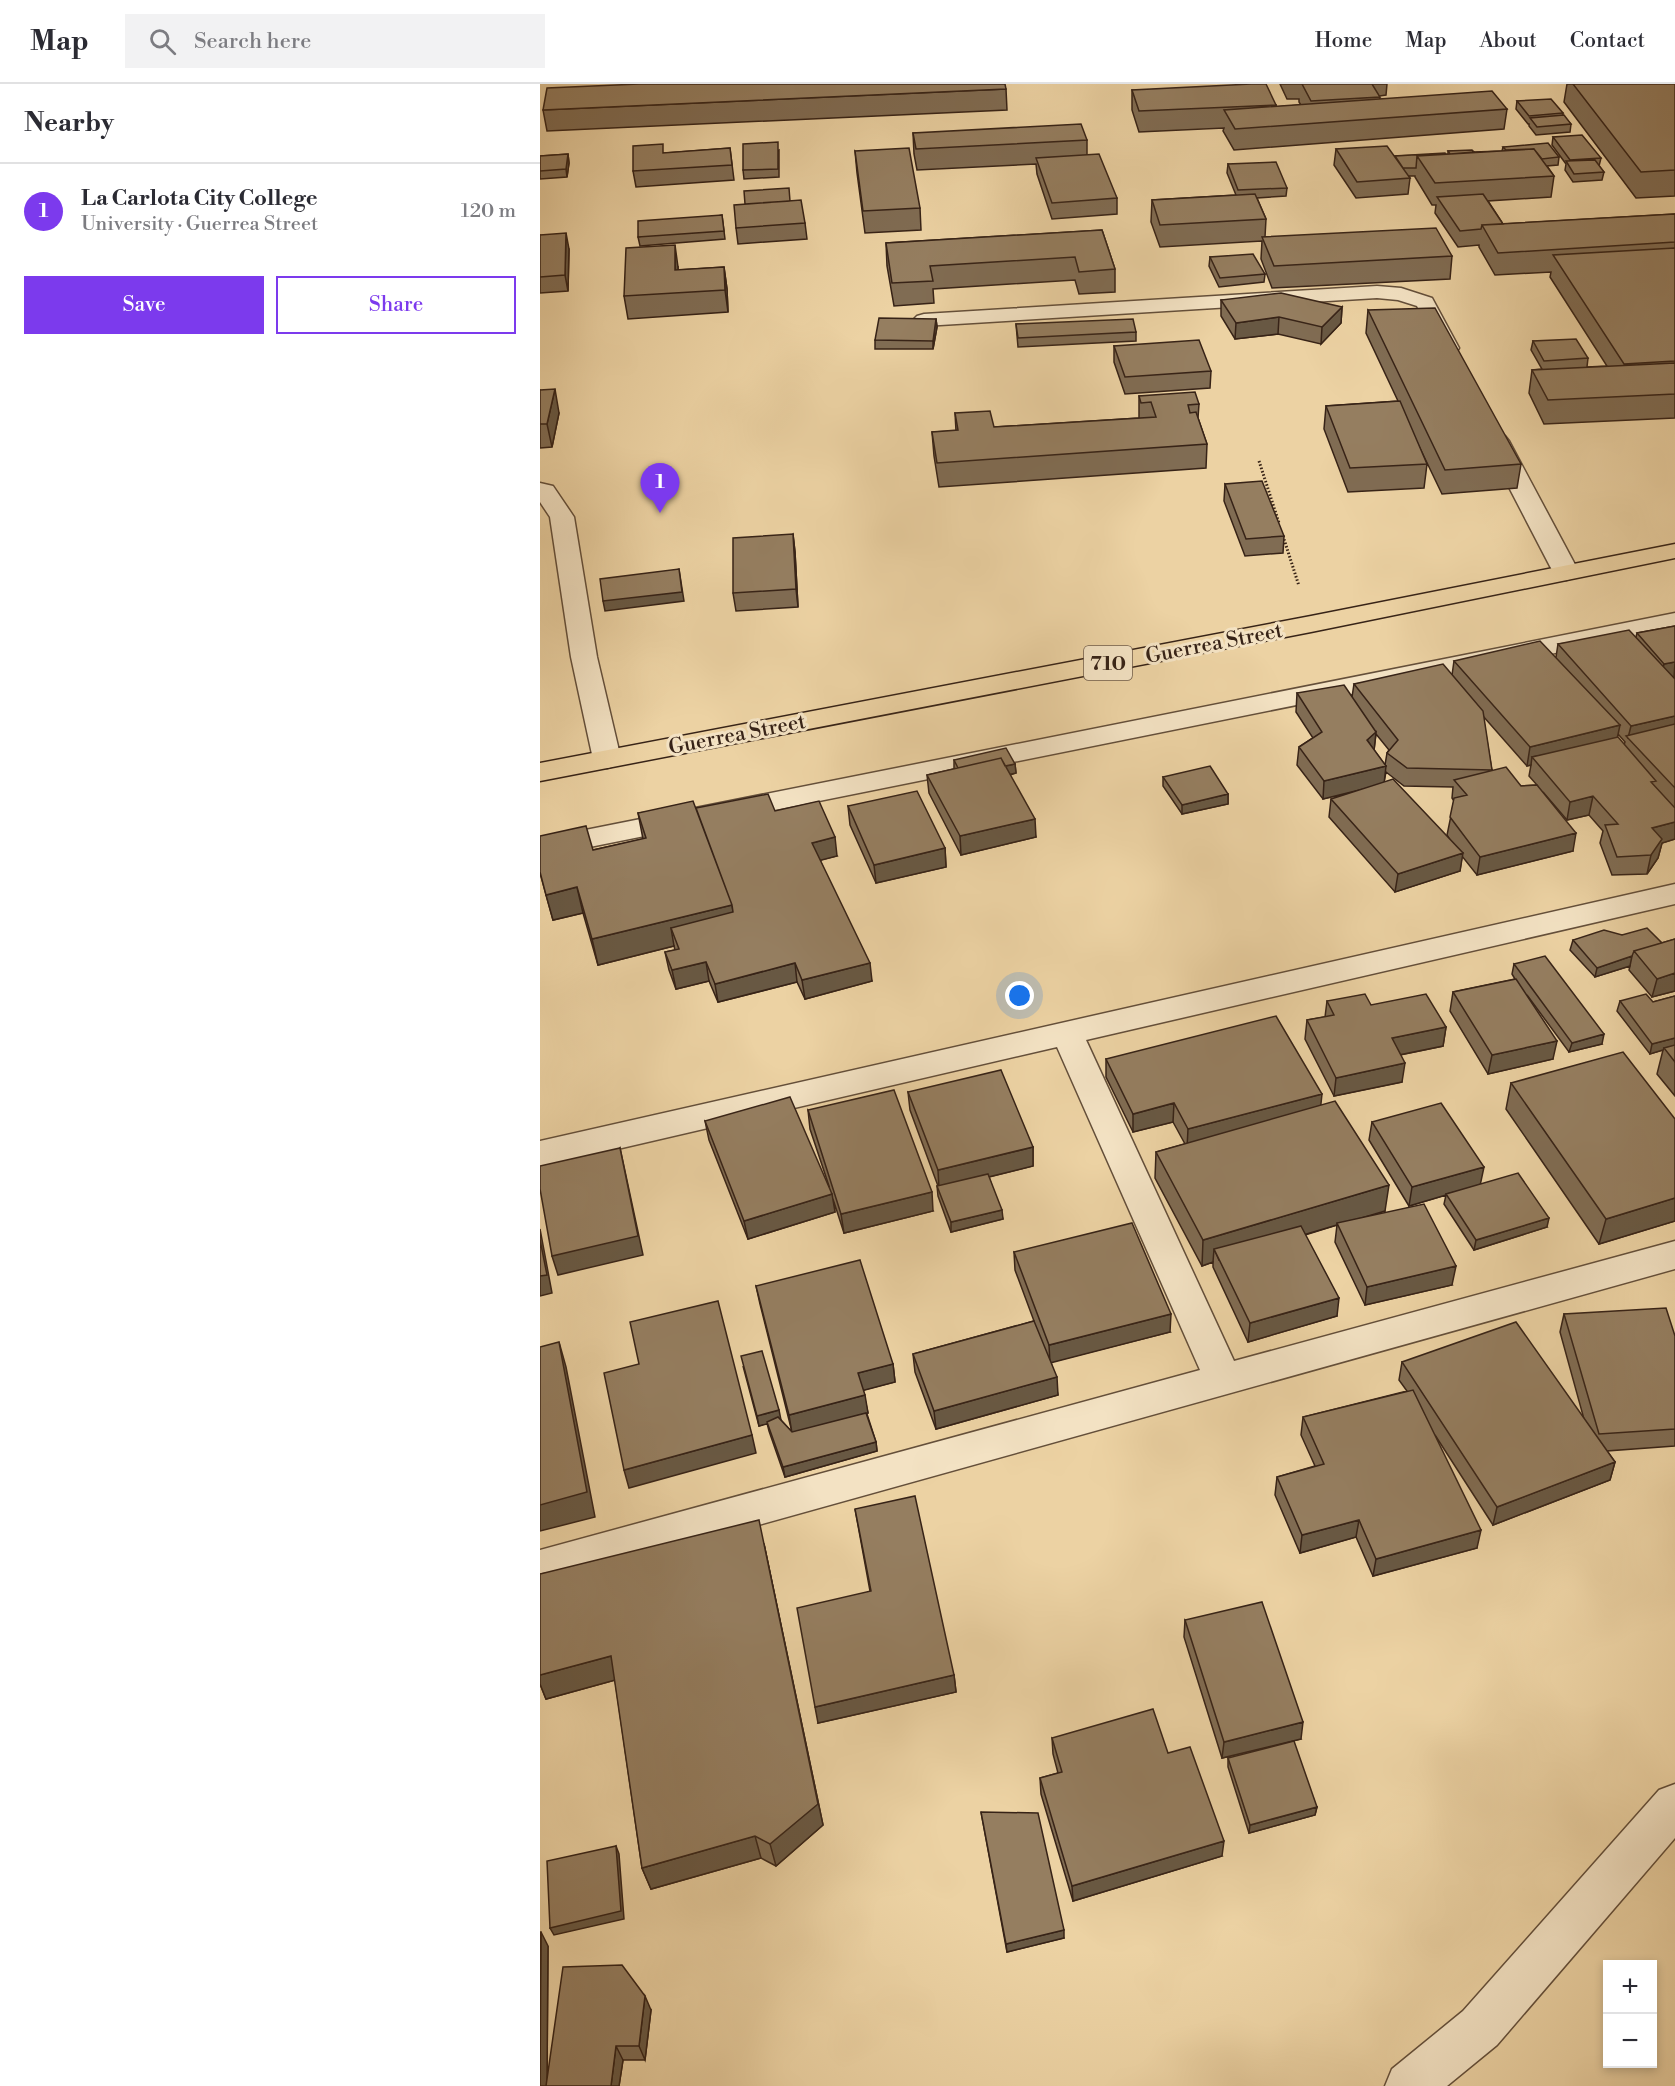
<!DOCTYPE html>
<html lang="en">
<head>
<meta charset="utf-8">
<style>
  body { margin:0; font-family:"Libre Bodoni",serif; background:#f2f2f3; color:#2b2b33 }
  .controls { position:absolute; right:18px; bottom:18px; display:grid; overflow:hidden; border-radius:0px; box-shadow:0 3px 9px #0003 }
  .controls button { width:54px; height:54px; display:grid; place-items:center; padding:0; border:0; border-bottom:2px solid #e1e1e2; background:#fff; color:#2b2b33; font:30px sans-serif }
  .you { position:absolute; left:480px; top:912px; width:21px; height:21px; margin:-15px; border:4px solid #fff; border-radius:50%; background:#1a73e8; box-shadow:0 0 0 9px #1a73e833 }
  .badge { display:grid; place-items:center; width:39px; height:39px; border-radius:50%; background:#7c3aed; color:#fff; font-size:20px; font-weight:700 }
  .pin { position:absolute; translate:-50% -50px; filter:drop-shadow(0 2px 3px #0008) }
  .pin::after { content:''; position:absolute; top:32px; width:21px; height:18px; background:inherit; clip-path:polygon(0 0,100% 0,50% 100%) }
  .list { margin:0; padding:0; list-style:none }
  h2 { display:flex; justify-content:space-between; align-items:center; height:78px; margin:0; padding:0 24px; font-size:26px }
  h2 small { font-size:20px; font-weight:400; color:#7c7c81 }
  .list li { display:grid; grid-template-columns:39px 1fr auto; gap:18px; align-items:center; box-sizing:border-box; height:96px; padding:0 24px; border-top:2px solid #e1e1e2 }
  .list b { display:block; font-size:22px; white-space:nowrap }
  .list p { margin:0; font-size:20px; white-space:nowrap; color:#7c7c81 }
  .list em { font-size:20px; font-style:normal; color:#7c7c81 }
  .actions { display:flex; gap:12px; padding:18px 24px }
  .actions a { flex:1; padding:14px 0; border:2px solid #7c3aed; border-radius:0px; text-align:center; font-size:21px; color:#7c3aed }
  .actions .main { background:#7c3aed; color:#fff }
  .icon { flex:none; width:33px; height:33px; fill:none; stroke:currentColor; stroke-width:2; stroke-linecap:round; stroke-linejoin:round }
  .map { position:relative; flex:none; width:1135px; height:2002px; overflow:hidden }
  header { display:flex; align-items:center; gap:36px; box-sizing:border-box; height:84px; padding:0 30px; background:#fff; border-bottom:2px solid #e1e1e2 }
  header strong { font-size:28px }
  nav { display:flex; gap:33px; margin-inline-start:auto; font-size:21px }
  .search { width:420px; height:54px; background:#f2f2f3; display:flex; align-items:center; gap:15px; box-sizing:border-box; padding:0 21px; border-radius:0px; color:#7c7c81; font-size:22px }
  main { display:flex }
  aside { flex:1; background:#fff }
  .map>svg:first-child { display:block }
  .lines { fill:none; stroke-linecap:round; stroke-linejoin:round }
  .minor-casing { stroke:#644f3a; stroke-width:3 }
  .major-casing { stroke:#372317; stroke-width:3 }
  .path { stroke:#372317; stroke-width:3; stroke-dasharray:1.5 2; stroke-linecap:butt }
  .minor { fill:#f3e2c3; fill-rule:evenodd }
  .major { fill:#ecd2a3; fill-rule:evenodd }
  .wall { fill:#806c53; stroke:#372317; stroke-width:1.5; fill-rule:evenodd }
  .shaded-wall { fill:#685843; stroke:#372317; stroke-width:1.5 }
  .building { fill:#957e60; stroke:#372317; stroke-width:1.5 }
  .labels { text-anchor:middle; stroke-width:6; stroke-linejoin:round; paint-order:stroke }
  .shield { fill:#f3e2c3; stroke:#6f5c4b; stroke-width:1.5 }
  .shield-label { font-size:20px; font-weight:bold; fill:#372317 }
  .street-label { font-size:21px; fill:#372317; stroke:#f3e2c3 }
</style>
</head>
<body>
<header>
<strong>Map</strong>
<div class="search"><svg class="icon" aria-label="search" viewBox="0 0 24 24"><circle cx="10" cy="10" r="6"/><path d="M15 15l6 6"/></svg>Search here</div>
<nav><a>Home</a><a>Map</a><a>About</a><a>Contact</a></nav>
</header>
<main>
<aside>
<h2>Nearby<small></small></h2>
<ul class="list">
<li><span class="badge">1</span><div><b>La Carlota City College</b><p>University · Guerrea Street</p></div><em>120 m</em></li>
</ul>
<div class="actions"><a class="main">Save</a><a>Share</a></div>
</aside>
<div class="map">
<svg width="1135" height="2002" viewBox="0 0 1135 2002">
  <rect width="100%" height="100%" fill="#ecd2a3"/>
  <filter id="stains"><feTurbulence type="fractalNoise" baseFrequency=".00333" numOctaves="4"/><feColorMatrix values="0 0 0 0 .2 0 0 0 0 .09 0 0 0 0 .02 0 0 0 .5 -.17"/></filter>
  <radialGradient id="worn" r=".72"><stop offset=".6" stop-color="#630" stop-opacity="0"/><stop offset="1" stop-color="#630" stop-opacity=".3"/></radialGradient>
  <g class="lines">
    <g class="minor-casing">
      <path id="minor" d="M837 202 861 204 892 214 919 264 916 269 908 270 900 269 877 222 858 216 837 214 384 242 377 240 373 236 377 232 384 230Z
        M957 350 965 352 969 357 1039 488 1035 493 1026 496 1017 493 1013 488 945 357 949 352Z
        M0 399 13 402 34 433 57 573 81 675 77 681 67 684 57 681 53 675 31 573 10 433 0 418Z
        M1135 529V545L0 773V755Z
        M1135 800V820L546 956 694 1277 1135 1157V1185L0 1502V1466L660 1286 517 963 0 1083V1057Z
        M1135 1700V1754L957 1961 907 2002H845L852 1985 923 1927 1119 1706Z"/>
    </g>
    <g class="major-casing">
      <path id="major" d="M1135 460V474L771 548 0 697V679L771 532Z"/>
    </g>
    <path class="path" d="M719 377 739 439
      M743 452 759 502"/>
    <use href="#minor" class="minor"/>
    <use href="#major" class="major"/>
  </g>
  <path class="wall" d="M740 0H847L846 11 839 12 840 15 967 25 964 45 694 66 683 47 684 44 599 48 592 26V6L736 21 735 23 761 21 759 18V15H747Z
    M1027 0H1135V112L1096 114 1024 18Z
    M466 5 467 26 7 47 3 26Z
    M977 17 1023 29V32L1031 40 1030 48 996 51 989 42V40H988L976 25Z
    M373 49 547 56V71L577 114V130L512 135 497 90 496 80 377 86 374 70Z
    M1013 53 1061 74 1059 82 1064 88 1062 96 1033 98 1025 86 1026 80 1012 61Z
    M963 63 1019 73 1018 81 1007 82 1014 92 1011 113 948 117 963 140 1135 130V334L1004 340 989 309 992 286 1002 285 991 266 993 257 1048 274 1047 283 1067 282 1010 193 1011 188 955 191 939 163V161L918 163 895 129 896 121H892L875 93V92H869L870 94 868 110 816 114 794 81 796 65 855 72 908 70V67L934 68 962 67Z
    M190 64 194 96 96 103 93 87 125 69Z
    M239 66V93L204 95 203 86Z
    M315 67 380 124 381 146 325 149 317 89Z
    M28 70 29 79 27 93 0 95V72Z
    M688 80 747 104 746 112 717 114 726 135 725 153 912 172 910 195 732 204 721 175 722 157 620 163 611 138 612 116 696 111 687 89Z
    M250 117 265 139 267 155 198 160 196 144Z
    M182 131 185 155 100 162 98 153Z
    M562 146 575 185V208L539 210 535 196 393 205 394 219 354 222 347 182 346 159Z
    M0 151 29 165 28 207 0 209Z
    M670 173 725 190 724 198 679 203 669 182Z
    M138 183V186L184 183 187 205 188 228 88 235 84 212Z
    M681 216 802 223 801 239 781 260 738 250 695 255 681 232Z
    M828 226 981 380 977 404 902 410 877 358 887 380 884 404 808 408 784 345 786 322 858 317 826 249Z
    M396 235 397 243 393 265H335V256Z
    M476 240 596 248V257L478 263Z
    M574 262 671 287 670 304 585 310 574 278Z
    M0 306 19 329 12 363 0 364Z
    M599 312 659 320 658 334 667 360 666 384 399 403 394 372 392 348 416 347 415 329 454 343 599 334Z
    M685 400 744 452 743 469 705 472 684 417Z
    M253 450 255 468 258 523 196 527 193 509Z
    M1135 542V755L1122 759 1118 774 1107 790 1072 791 1060 759 1063 747 1049 731 1027 736 1003 708 1033 767 937 791 922 772 920 787 855 808 789 733 791 715 815 707 783 715 757 681 759 663 773 654 756 628 757 609 812 613 814 600 912 591 914 577 1016 573 1018 560 1096 553 1097 549ZM943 632 987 682 991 681 989 692 997 701 981 702 952 687ZM836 650 849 666 847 669 845 681 834 666ZM1078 650 1085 658 1084 661 1077 653ZM846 688 864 702 913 703 912 714 914 717 907 751 910 756 844 698Z
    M414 676 475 680 476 689 470 691 496 753 421 771 389 709 387 691 414 685Z
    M623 693 688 710V720L642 730 623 702Z
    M308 722 405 764 406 783 336 799 310 741Z
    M156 724 235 727 297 772 280 776 332 897 265 915 257 898 178 918 169 897 136 905 129 886 125 868 135 866 134 862 58 881 43 829 13 836 0 789 53 766 103 755 98 729Z
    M1082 851 1122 859 1135 855V907L1112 913 1089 886 1090 882 1055 893 1030 866 1033 856Z
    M974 880 1062 960 1029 968 987 911 1013 975 948 990 910 927 913 908 975 895 972 890Z
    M1135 912V1012L1117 990 1123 966 1110 970 1077 927 1080 917 1113 918Z
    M787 917 831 921 906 943 903 962 860 971 862 998 794 1012 765 955 767 936 785 933Z
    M566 975 781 1021 845 1127 818 1135 912 1201 825 1221 795 1158 797 1141 765 1151 797 1232 708 1258 673 1183V1178L662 1182 615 1094 616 1068 645 1060 633 1038 593 1048 566 993Z
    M971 999 1135 1035V1137L1059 1160 966 1025Z
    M368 1008 493 1063V1082L449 1093 463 1135 411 1148 398 1112 397 1102H398L370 1026Z
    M268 1026 393 1127 304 1149 293 1115 295 1128 208 1155 169 1056 165 1037 289 1102 270 1045Z
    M832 1038 941 1100 1007 1143 934 1166 904 1120 906 1111 869 1122 829 1056Z
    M474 1168 630 1248 511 1278 518 1311 396 1345 375 1288 373 1270 494 1237 475 1186Z
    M216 1202 353 1280 355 1298 323 1306 328 1329 327 1330 336 1358 337 1367 245 1393 229 1347 227 1339 219 1342 203 1282 241 1336 252 1348 220 1220Z
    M1024 1230 1135 1252V1362L1067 1367 1075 1378 1070 1396 953 1441 895 1351 937 1464 833 1492 816 1453 760 1469 735 1411 737 1393 775 1382 761 1351 763 1333 867 1307 859 1296 862 1278 1044 1335 1020 1248Z
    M315 1425 414 1591 416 1608 278 1639 330 1507Z
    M224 1460 283 1741 236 1782 221 1774 111 1805 102 1784 75 1596 6 1615 0 1600V1490Z
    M645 1536 761 1655 682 1674 644 1553Z
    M512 1654 682 1772 533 1817 501 1710 500 1694 518 1689 513 1670Z
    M688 1674 777 1723 775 1731 709 1749 688 1683Z
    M441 1728 524 1854 467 1868Z
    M8 1862 7 1992 111 1926 105 1976H83L79 2002H0Z"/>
  <path class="shaded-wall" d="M28 70 29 79 27 93 26 85Z
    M26 149 29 165 28 207 25 191Z
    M135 161 138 183V208L135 186Z
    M184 183 187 205 188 228 185 206Z
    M802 223 801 239 781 260 782 243Z
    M739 233 738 250 695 255 696 239Z
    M396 235 397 243 393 265V257Z
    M15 305 19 329 12 363 7 340Z
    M253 450 255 468 258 523 256 505Z
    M139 485 144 517 65 527 63 517Z
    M1135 578 1134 596 1120 598 1124 580Z
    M1135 632V649L1088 654 1091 642Z
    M1080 641 1076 660 992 673 991 681 987 682 990 663Z
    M836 648 834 667 827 656Z
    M475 680 476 689 423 701 422 692Z
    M846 682 844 700 783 715 784 697Z
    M688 710V720L642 730V721Z
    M1053 712 1049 731 1027 736 1030 718Z
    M495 735 496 753 421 771 420 752Z
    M1135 738V755L1122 759 1118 774 1107 790 1111 771 1112 744Z
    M1036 749 1033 767 937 791 940 773Z
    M295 753 297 772 274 778 272 759Z
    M405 764 406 783 336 799 334 781Z
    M923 769 920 787 855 808 858 790Z
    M37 803 43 829 13 836 6 811Z
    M192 821 196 847 131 844 134 862 58 881 52 855Z
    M1092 872 1090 882 1055 893 1057 884Z
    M166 878 169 897 136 905 132 886Z
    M255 879 257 898 178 918 175 900Z
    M330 879 332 897 265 915 262 896Z
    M1135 889V907L1112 913 1117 895Z
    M906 943 903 962 849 973 852 954Z
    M1064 950 1062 960 1029 968 1032 959Z
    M1135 954V963L1124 964 1123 966 1110 970 1112 960Z
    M1017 957 1013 975 948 990 952 971Z
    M865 979 862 998 794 1012 796 994Z
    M782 1010 780 1029 647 1064 648 1045Z
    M634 1019 633 1038 593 1048V1030Z
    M493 1063V1082L399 1105 398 1086Z
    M80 1064 103 1171 18 1191 12 1172Z
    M944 1083 940 1102 906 1110V1111L869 1122 872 1103Z
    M849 1101 845 1127 798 1141 797 1139V1141L679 1176 674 1165 673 1178 662 1182 663 1156Z
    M392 1108 393 1127 304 1149 301 1130Z
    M292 1110 295 1128 208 1155 204 1137Z
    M1135 1114V1137L1059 1160 1066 1135Z
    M462 1126 463 1135 411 1148V1138Z
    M1009 1134 1007 1143 934 1166 936 1156Z
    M0 1145 12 1209 0 1212Z
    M916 1182 912 1201 825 1221 827 1203Z
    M799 1214 797 1232 708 1258 710 1239Z
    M631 1230 630 1248 510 1279 509 1261Z
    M19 1258 26 1283 55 1433 0 1447V1421Z
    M353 1280 355 1298 321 1307 318 1289Z
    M517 1293 518 1311 396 1345 394 1327Z
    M325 1311 328 1329 252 1349 249 1331Z
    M239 1326 241 1336 219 1342 217 1332Z
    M212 1351 216 1369 89 1404 84 1386Z
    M336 1358 337 1367 245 1393 243 1383Z
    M1075 1378 1070 1396 953 1441 957 1423Z
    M819 1436 816 1453 760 1469 762 1451Z
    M941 1446 937 1464 833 1492 836 1475Z
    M224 1460 283 1741 236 1782 230 1760Z
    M71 1572 79 1595 6 1615 0 1600V1591Z
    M414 1591 416 1608 278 1639 275 1623Z
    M763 1638 761 1655 682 1674 684 1658Z
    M777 1723 775 1731 709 1749 710 1741Z
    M215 1752 221 1774 111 1805 102 1784Z
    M684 1757 682 1772 533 1817 532 1802Z
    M76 1762 79 1770 84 1835 14 1851 10 1844Z
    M524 1846V1854L467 1868 466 1860Z
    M1 1848 8 1862 7 2002H0Z
    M105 1912 111 1926 105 1976 99 1962Z
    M76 1962 83 1976 79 2002H71Z"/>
  <path class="building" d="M99 0H465L466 5 3 26 7 4Z
    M711 0H726L736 21 599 27 592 6Z
    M762 0H832L840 13 771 17Z
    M1033 0H1135V86L1101 88Z
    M952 7 967 25 695 45 684 26Z
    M1011 15 1023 29 989 32 977 17Z
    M1024 31 1031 40 997 43 990 34Z
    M541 40 547 56 376 65 373 49Z
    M1042 51 1061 74 1030 76 1013 53Z
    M238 58V85L203 86V60Z
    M1008 59 1019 73 1002 75 994 65 966 66 963 63Z
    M123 60V69L190 64 192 81 93 87V62Z
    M847 62 870 94 817 98 796 65Z
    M369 64 380 124 323 127 315 67Z
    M994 65 1014 92 895 99 877 72Z
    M932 66 934 68 910 70 908 67Z
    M905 69 906 70 877 72 876 84H863L855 72Z
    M28 70 26 85 0 87V72Z
    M559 70 577 114 512 119 496 74Z
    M1055 76 1064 88 1034 90 1026 77Z
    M736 78 747 104 698 106 688 80Z
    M249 104 250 117 205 120 204 107Z
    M715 110 726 135 620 141 612 116Z
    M943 110 963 140 942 141 941 145 920 147 897 113Z
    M261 116 265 139 196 144 194 121Z
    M1135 130V158L958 169 942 141Z
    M182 131 184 147 98 153V137Z
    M896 144 912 172 734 182 722 153Z
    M562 146 575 185 539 188 535 173 390 182 393 197 352 199 346 159Z
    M26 149 25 191 0 193V151Z
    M135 161V186L184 183 185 206 84 212 86 164Z
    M1135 164V277L1084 280 1013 171Z
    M713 170 725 190 680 194 670 173Z
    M741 209 802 223 782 243 739 233 696 239 681 216Z
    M895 224 981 380 905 386 828 226Z
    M339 234 396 235 393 257 335 256Z
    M593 235 596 248 478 254 476 240Z
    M1036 255 1048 274 1004 277 993 257Z
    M659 256 671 287 585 293 574 262Z
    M1135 279V310L1008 316 992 286Z
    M15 305 7 340H0V306Z
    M655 308 659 320 648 321 650 329 656 328 667 360 397 379 392 348 418 346 415 329 450 327 454 343 616 333 611 318 601 319 599 312Z
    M860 317 887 380 810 384 786 322Z
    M722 397 744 452 706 455 685 400Z
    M253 450 256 505 193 509V454Z
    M139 485 142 508 63 517 60 495Z
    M1135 542V578L1124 580 1097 549Z
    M1089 546 1135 595V632L1091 642 1018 560Z
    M1000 557 1080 641 990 663 914 577Z
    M903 580 943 627 952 686 867 684 847 669 858 656 814 600Z
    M804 601 836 648 827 656 846 682 784 697 759 663 782 648 757 609Z
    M1135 640V704L1086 652Z
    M1078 653 1116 697 1111 698 1135 724V738L1112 744 1122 755 1111 771 1077 773 1065 741 1078 740 1053 712 1030 718 992 673Z
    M466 664 475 680 465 682 461 674 418 684 414 676Z
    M461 674 495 735 420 752 387 691Z
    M670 682 688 710 642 721 623 693Z
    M966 683 981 702 997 701 1036 749 940 773 910 733 914 714 927 711 914 696Z
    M853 695 923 769 858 790 791 715Z
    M377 707 405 764 334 781 308 722Z
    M228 710 235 727 279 717 295 753 272 759 330 879 262 896 255 879 175 900 166 878 132 886 125 868 139 865 131 844 193 828 192 821 156 724Z
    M153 717 192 821 52 855 37 803 6 811 0 788V752L46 742 53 766 106 754 98 729Z
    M1107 844 1122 859 1094 867 1092 872 1057 884 1033 856 1064 846 1082 851Z
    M1135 855V889L1117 895 1094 867Z
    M1005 872 1064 950 1032 959 974 880Z
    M976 895 1017 957 952 971 913 908Z
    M825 910 831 921 886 910 906 943 852 954 865 979 796 994 767 936 794 931 787 917Z
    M1106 910 1113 918 1135 912V954L1112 960 1080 917Z
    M736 932 782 1010 648 1045 634 1019 593 1030 566 975Z
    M1135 961V978L1124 964Z
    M1083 968 1135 1035V1114L1066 1135 971 999Z
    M461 986 493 1063 398 1086 368 1008Z
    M354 1006 392 1108 301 1130 268 1026Z
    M250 1013 292 1110 204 1137 165 1037Z
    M795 1017 849 1101 663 1156 616 1068Z
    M901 1019 944 1083 872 1103 832 1038Z
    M80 1064 98 1152 12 1172 0 1105V1082Z
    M978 1089 1009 1134 936 1156 906 1110Z
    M448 1090 462 1126 411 1138 397 1102Z
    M884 1120 916 1182 827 1203 797 1139Z
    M592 1139 631 1230 509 1261 474 1168Z
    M761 1142 799 1214 710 1239 674 1165Z
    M0 1156 7 1191 0 1192Z
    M320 1176 353 1280 318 1289 325 1311 249 1331 216 1202Z
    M178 1217 212 1351 84 1386 64 1289 99 1280 90 1238Z
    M1126 1224 1135 1252V1345L1059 1350 1024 1230Z
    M494 1237 517 1293 394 1327 373 1270Z
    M976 1238 1075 1378 957 1423 862 1278Z
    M19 1258 47 1408 0 1421V1263Z
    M222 1267 239 1326 217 1332 201 1272Z
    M873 1306 941 1446 836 1475 819 1436 762 1451 737 1393 784 1380 763 1333Z
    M326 1329 336 1358 243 1383 227 1338 238 1333 252 1348Z
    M375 1412 414 1591 275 1623 257 1524 331 1507 315 1425Z
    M219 1436 278 1720 230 1760 215 1752 102 1784 71 1572 0 1591V1490Z
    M722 1518 763 1638 684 1658 645 1536Z
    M613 1625 628 1669 650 1663 684 1757 532 1802 500 1694 522 1688 512 1654Z
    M754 1657 777 1723 710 1741 688 1674Z
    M441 1728 498 1729 524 1846 466 1860Z
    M76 1762 81 1827 10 1844 7 1777Z
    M0 1848H1L0 1910Z
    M82 1881 105 1912 99 1962H76L71 2002H6L23 1883Z"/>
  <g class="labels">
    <rect class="shield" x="544" y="562" width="48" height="34" rx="4.5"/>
    <g class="shield-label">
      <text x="568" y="586">710</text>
    </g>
    <g class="street-label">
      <text transform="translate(674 559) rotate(-11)" y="7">Guerrea Street</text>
      <text transform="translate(197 650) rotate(-11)" y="7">Guerrea Street</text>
    </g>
  </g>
  <rect width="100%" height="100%" filter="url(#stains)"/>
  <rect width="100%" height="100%" fill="url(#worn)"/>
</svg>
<div class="controls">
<button>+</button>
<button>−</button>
</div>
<div class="you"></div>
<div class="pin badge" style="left:120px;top:429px">1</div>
</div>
</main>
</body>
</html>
